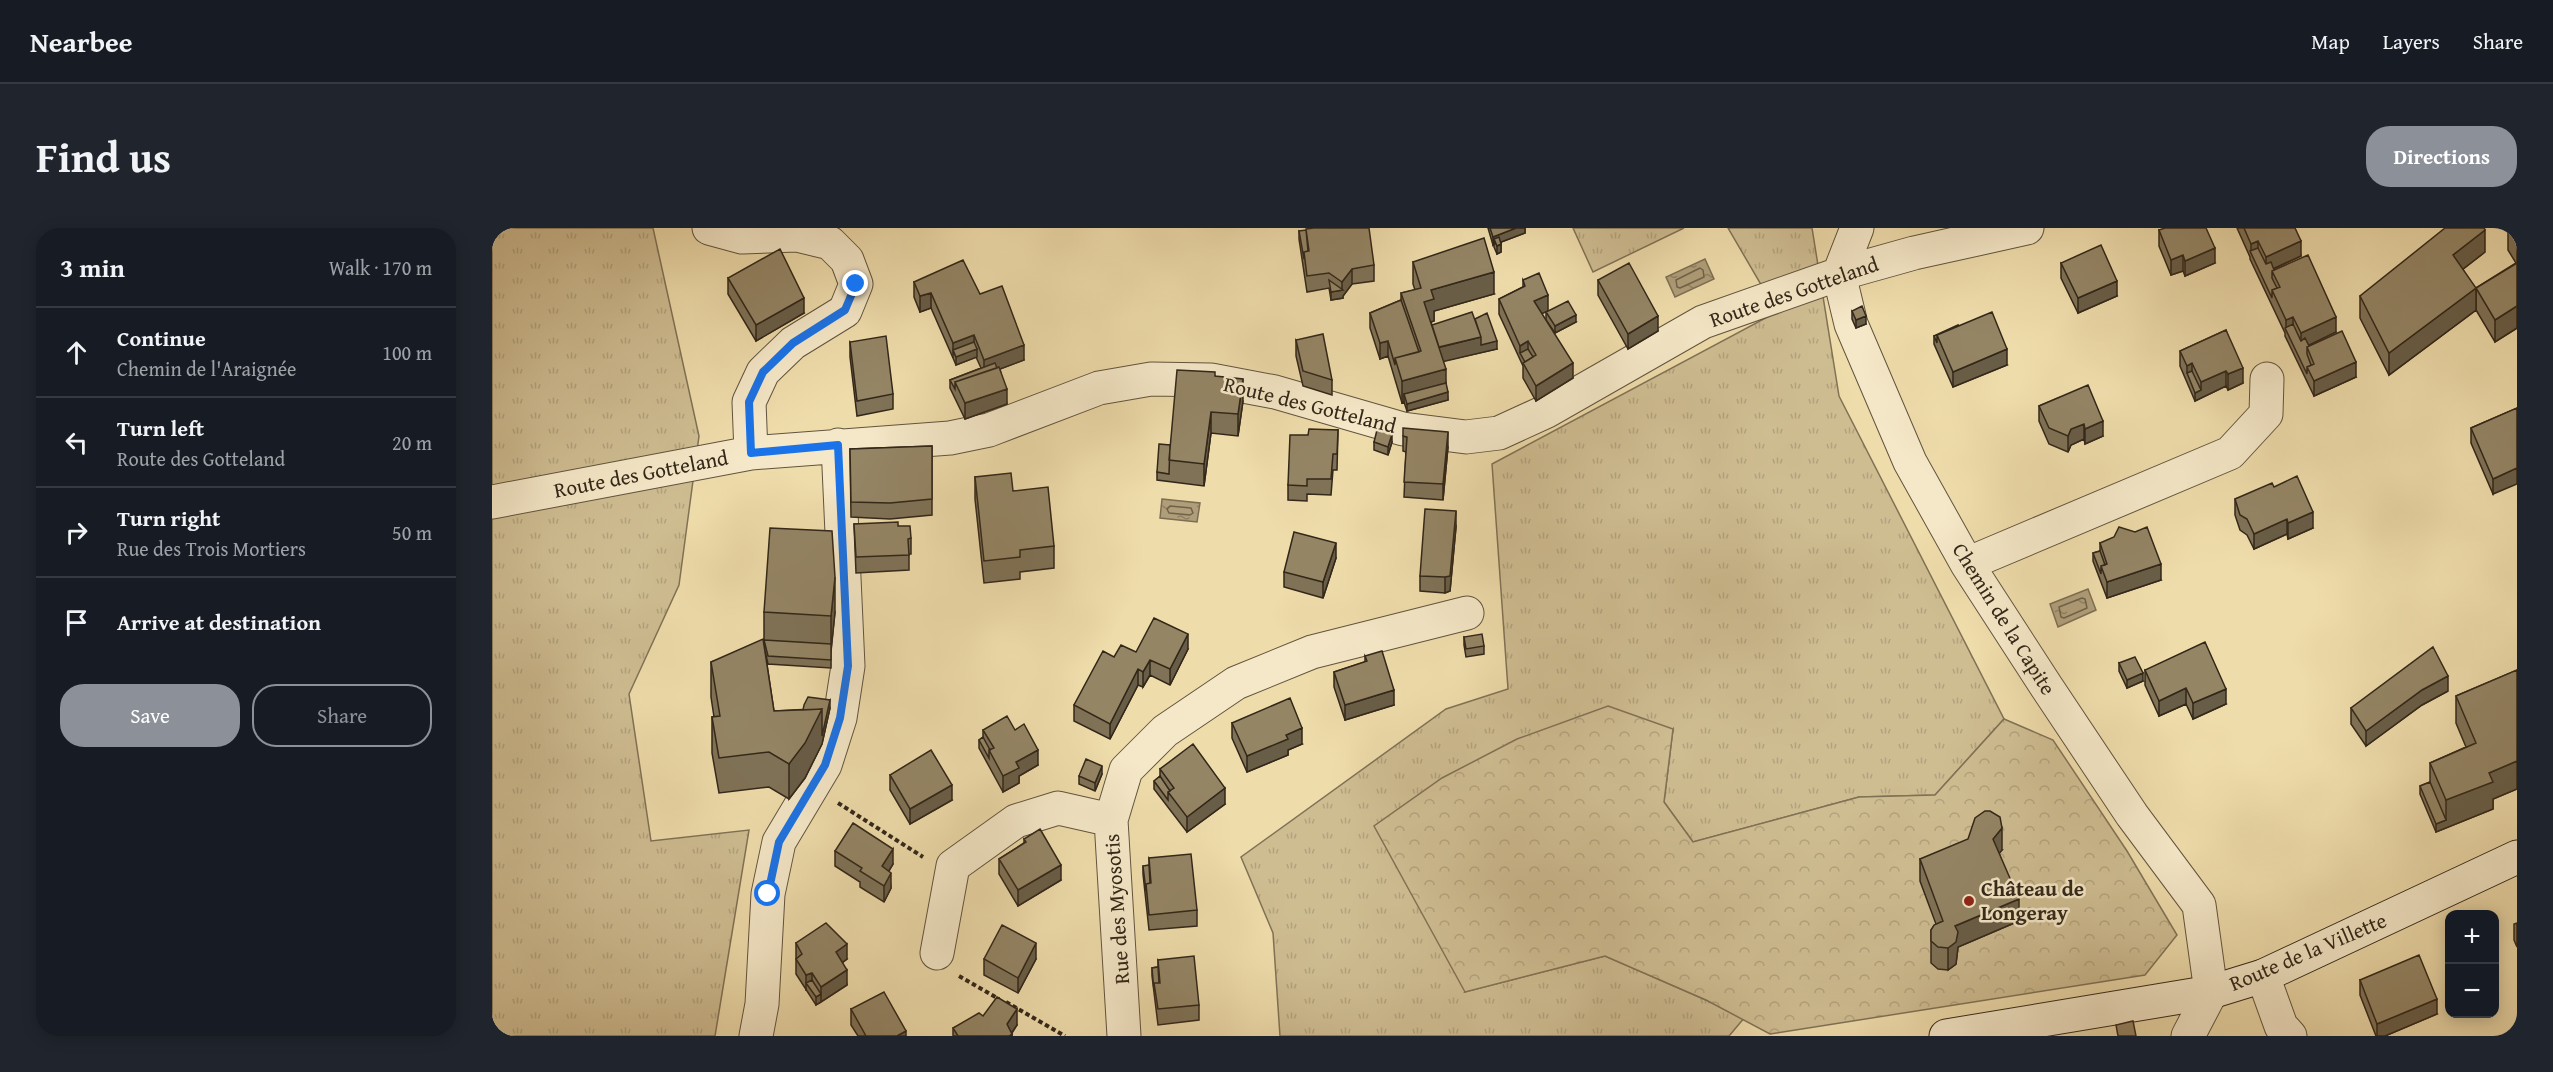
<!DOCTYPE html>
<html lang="en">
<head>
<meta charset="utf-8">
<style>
  body { margin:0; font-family:"Gentium Book Plus",serif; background:#20242c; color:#f1f3f6 }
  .controls { position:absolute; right:18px; bottom:18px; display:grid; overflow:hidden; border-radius:12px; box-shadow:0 3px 15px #0003 }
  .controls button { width:54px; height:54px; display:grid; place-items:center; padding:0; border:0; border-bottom:2px solid #363941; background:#171b24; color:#f1f3f6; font:30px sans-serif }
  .stop { position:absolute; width:18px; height:18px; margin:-14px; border:4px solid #1a73e8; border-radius:50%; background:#fff }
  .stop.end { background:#1a73e8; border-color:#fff; box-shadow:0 2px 6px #0008 }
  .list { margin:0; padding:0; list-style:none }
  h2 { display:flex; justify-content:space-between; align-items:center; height:78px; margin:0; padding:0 24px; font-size:26px }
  h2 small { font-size:20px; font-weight:400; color:#9ea1a6 }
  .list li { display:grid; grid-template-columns:39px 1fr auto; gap:18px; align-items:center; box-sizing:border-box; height:90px; padding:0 24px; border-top:2px solid #363941 }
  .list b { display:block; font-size:22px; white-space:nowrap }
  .list p { margin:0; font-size:20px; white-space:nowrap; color:#9ea1a6 }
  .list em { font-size:20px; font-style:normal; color:#9ea1a6 }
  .actions { display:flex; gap:12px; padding:18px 24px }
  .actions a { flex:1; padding:14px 0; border:2px solid #8c9099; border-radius:24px; text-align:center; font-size:21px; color:#8c9099 }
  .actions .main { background:#8c9099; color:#fff }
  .icon { flex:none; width:33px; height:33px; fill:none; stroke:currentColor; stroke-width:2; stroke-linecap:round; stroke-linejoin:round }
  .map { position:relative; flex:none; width:2025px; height:808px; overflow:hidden; border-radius:24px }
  header { display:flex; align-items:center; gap:36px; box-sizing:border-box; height:84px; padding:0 30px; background:#171b24; border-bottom:2px solid #363941 }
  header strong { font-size:28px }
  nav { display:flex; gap:33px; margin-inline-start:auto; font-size:21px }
  .intro { display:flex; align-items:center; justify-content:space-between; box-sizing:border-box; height:144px; padding:0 36px }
  h1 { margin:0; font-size:42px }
  .button { padding:15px 27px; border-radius:24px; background:#8c9099; color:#fff; font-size:21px; font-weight:700 }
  main { display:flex; gap:36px; padding:0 36px }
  aside { flex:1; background:#171b24; border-radius:24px; box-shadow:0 3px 15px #0003 }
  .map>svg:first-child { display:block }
  .grass { fill:url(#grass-tufts); stroke:#807256; stroke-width:1.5 }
  .forest { fill:url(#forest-crowns); stroke:#807256; stroke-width:1.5 }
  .water { fill:url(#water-ripples); stroke:#7d6e53; stroke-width:1.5 }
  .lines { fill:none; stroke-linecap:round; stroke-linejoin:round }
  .shore { stroke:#706249; stroke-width:1.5 }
  .street-casing { stroke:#61543e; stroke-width:35 }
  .secondary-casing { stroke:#322719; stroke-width:35 }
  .path { stroke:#322719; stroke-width:4; stroke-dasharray:4.5 3; stroke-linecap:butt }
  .street { stroke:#f5e8c8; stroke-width:33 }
  .secondary { stroke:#f5e8c8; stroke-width:33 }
  .wall { fill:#7f7257; stroke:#322719; stroke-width:1.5 }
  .shaded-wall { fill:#685d47; stroke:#322719; stroke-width:1.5 }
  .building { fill:#948565; stroke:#322719; stroke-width:1.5 }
  .route { stroke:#1a73e8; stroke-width:8 }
  .poi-dot { fill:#8f2418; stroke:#f5e8c8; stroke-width:2 }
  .labels { text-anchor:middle; stroke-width:5; stroke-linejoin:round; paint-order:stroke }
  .street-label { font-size:21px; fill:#322719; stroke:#f5e8c8 }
  .poi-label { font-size:21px; font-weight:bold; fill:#322719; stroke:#f5e8c8; text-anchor:start }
</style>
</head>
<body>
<header>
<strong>Nearbee</strong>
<nav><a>Map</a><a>Layers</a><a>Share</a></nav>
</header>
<div class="intro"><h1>Find us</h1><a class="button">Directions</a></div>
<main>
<aside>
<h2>3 min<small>Walk · 170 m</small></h2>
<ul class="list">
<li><svg class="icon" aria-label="ahead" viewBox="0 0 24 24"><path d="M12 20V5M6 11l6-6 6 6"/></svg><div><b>Continue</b><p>Chemin de l'Araignée</p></div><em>100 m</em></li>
<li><svg class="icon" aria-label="left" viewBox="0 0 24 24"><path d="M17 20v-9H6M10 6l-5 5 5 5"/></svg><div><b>Turn left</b><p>Route des Gotteland</p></div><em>20 m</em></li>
<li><svg class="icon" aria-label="right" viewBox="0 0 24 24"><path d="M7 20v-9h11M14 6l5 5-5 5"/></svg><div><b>Turn right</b><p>Rue des Trois Mortiers</p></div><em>50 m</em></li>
<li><svg class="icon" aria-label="arrive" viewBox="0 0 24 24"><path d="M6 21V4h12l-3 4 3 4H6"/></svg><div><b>Arrive at destination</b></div></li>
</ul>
<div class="actions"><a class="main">Save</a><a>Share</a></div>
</aside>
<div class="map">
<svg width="2025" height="808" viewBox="0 0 2025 808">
  <defs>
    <pattern id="grass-tufts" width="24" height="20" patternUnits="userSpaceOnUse" patternTransform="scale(1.5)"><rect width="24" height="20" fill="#cfbd92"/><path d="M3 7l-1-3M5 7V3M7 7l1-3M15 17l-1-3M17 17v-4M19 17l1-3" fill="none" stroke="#b2a27d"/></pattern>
    <pattern id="forest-crowns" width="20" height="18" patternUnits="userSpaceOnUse" patternTransform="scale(1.5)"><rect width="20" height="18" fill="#cfbd92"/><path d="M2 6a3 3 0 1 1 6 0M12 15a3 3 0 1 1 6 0" fill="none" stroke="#b2a27d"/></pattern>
    <pattern id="water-ripples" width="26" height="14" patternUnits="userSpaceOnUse" patternTransform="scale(1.5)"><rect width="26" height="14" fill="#af9e79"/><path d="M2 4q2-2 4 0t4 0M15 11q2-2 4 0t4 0" fill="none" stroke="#8f8162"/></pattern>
  </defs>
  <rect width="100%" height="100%" fill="#efdcab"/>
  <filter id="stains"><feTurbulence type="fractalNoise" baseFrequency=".00333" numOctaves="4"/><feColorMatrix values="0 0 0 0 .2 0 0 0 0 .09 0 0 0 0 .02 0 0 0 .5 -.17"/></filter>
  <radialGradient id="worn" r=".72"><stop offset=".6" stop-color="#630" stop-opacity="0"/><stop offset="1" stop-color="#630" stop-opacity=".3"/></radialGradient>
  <path class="grass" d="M0 0H161L207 208 187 357 137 466 159 613 257 602 223 808H0Z
    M1081 0H1192L1101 44Z
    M1236 0H1320L1347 168 1512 491 1443 567 1367 569 1201 614 1172 574 1181 501 973 764 1113 728 1253 789 1237 808H788L781 705 749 629 954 481 1016 461 1000 236 1285 84Z"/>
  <path class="forest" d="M1116 478 1181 501 1172 574 1201 614 1367 569 1443 567 1512 491 1561 512 1635 623 1685 707 1653 747 1278 806 1214 772 1113 728 973 764 882 598 950 550 1025 511Z"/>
  <path class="water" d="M1213 31 1222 51 1183 69 1174 49Z
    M670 271 708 275 705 294 668 290Z
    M1596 361 1604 382 1566 399 1558 376Z"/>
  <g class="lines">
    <path class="shore" d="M1208 40 1211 42 1212 49 1188 60 1185 59 1184 52Z
      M678 278 699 280 701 285 698 287 677 285 675 281Z
      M1590 370 1593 371 1595 380 1572 390 1569 389 1567 379Z"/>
    <g class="street-casing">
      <path id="street" d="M217 0 250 9 305 7 338 15 355 32 364 56 353 83 301 115 271 144 257 174 259 225
        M1365 0 1347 46 1359 96 1418 234 1475 336 1554 458 1640 587 1707 677 1719 764 1696 808
        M0 274 259 225 458 210 497 202 607 160 659 151 719 152 783 164 911 201 974 209 1007 205 1055 183 1211 94 1347 46 1422 25 1535 0
        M1475 336 1738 225 1774 186 1775 151
        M445 725 461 638 524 593 566 580 619 592
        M1771 748 1789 798 1798 808
        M264 808 270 776 276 666 287 614 333 537 348 490 356 438 346 217
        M632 808 619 592 634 542 673 503 744 455 820 424 975 385"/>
    </g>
    <g class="secondary-casing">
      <path id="secondary" d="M1454 808 1719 764 1771 748 2025 629"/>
    </g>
    <path class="path" d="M346 575 431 629
      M467 748 507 771
      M514 774 573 808"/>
    <use href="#street" class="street"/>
    <use href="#secondary" class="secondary"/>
  </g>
  <path class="wall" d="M996 0H1033V5L1009 14V24L1005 26 1002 19V16L1001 17Z
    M1745 0H1803L1809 28 1782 41 1844 104 1816 117 1864 149 1822 168 1793 108V105L1758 31V29Z
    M2016 0H2025V100L2003 114 1984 82V60L2024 35 2016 22Z
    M1667 2 1723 35 1693 48 1691 43 1679 47 1667 18Z
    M807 3 882 37V53L860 56 851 68V70L839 72 837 60 815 64 807 11Z
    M1993 24 1971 41 1984 82 1897 147 1868 90V68Z
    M921 34 1002 66 942 83V93L939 94 940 97 983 91 1005 121 951 133 956 172 915 183 912 174 910 175 896 128 888 131 878 100V85L909 72V65L923 62 921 56Z
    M1569 35 1625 68 1586 85 1569 50Z
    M236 50 312 85 264 113 236 66Z
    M1031 52 1050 86 1081 150 1044 173 1031 150V138L1007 86V71L1031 59Z
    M1106 52 1147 54 1166 103 1136 121 1106 67Z
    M422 54 488 66 532 132 508 141 515 176 473 191 458 160V152L489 140 484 129 464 137 461 130 439 80 428 84 422 69Z
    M1360 83 1374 96 1364 100 1360 91Z
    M1054 84 1084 94 1063 105 1054 92Z
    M1734 102 1751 155 1736 162 1734 158 1703 173 1688 138V123Z
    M1442 108 1515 137 1461 159 1442 116Z
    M804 112 840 152V167L811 158 804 128Z
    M358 114 401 166V181L365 188 358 129Z
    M723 148 751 173 746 208 719 205 712 258 665 252V244L678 217Z
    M1569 169 1611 208 1593 216 1592 211 1579 217 1576 224 1557 216 1547 193V178Z
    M2025 180 2001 266 1979 215V200Z
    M846 202 845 242H841L839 267 815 266V273L796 272V257L816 207Z
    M911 208 956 219 951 272 912 269 914 224 911 223Z
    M882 214H900L896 227 882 222Z
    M440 218V287L398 291 359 289 358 221Z
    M483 249 521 263 562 318V340L528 344V351L492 355 483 271Z
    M1782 259 1821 300 1796 311 1795 306 1762 321 1755 307 1748 302 1743 287V271Z
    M362 296 406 298 419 310V326H417V342L364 345Z
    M964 299 958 363 953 365 928 363V348Z
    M1608 315 1669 352 1615 370 1601 333V325L1608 323Z
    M844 330 831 370 792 359V344Z
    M272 384H343L339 422V440L276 436 273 423 282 483 338 480 330 516 313 550 297 571 277 559 227 565 220 525V489H222L219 469V434L272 417Z
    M972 409 992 418V426L974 429 972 417Z
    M696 421 678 457 658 447 651 459 646 457 618 511 582 493V477L622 429 644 424Z
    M873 428 902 477 853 492 842 459V444L873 434Z
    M1627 435 1651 453 1635 460 1627 443Z
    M1653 442 1734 476 1701 491 1694 476 1667 488 1653 457Z
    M2025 442V561L2001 571V581L1944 604 1928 566V558L1938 554V535L1974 519 1964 495V468Z
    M1956 463 1930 477 1874 518 1859 496V480Z
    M740 495 810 516 796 522V527L755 544 740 510Z
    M491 502H523L546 537 527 548V555L511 564 487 520V512L491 509Z
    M668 541 733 576 695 604 662 561V553L668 548Z
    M610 546 603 563 587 556V548Z
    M398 547 460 572 418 596 398 562Z
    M532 611 569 652 526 678 507 646V631L532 615Z
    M1510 622 1507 625 1527 693 1466 719 1464 736 1456 742 1446 741 1439 735V702L1444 696 1428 653V631Z
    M343 623 401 636 397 643 399 660 392 674 368 659V654L343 638Z
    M657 630 705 682V698L657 702 651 646V638H657Z
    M2025 695V719L2022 712V696Z
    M304 715 355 731 350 735 355 757 324 777 304 746Z
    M492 731H544L526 765 492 747Z
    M666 732 707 777V792L666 797 660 748V740L666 739Z
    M1868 752 1945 786 1893 808H1884L1868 767Z
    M359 781 414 808H366L359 797Z
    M491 788 525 797 520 805V808H461V800Z"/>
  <path class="shaded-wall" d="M1024 0H1033V5L1004 16 1002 11V16L1001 17V9Z
    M1993 2V24L1961 49V27Z
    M1766 13V28L1759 25V16Z
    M1809 13V28L1774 44V29Z
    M1009 16V24L1005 26V18Z
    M1723 20V35L1693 48V33Z
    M1691 27V43L1679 47V32Z
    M860 41V56L851 68V70L839 72V64L850 62V54Z
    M1002 44V66L942 83V93L932 96V74L939 62Z
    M1625 53V68L1586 85V70Z
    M1984 60V82L1897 147V125Z
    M439 65V80L428 84V68Z
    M1056 67V83L1042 89V73Z
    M312 70V85L264 113V97Z
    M2025 78V100L2003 114V92Z
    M1084 87V94L1063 105V98Z
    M1166 88V103L1136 121V106Z
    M1374 88V96L1364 100V92Z
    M1801 89V104L1794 102V92Z
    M1844 89V104L1809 121V105Z
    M482 107V122L485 121V129L464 137V129L461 122V130V115Z
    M989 109 1005 113V121L945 135V120Z
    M896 113V128L888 131V115Z
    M1036 113V128L1028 125V118Z
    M532 117V132L492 147V132Z
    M1515 121V137L1461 159V144Z
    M1864 134V149L1822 168V153Z
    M1081 135V150L1044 173V158Z
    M1700 135V150L1695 145V138Z
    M1751 140V155L1736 162V146Z
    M954 141V163L912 166V174L910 175V153Z
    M1734 143V158L1703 173V165L1709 162V154Z
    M751 151V173L746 208V186Z
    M515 161V176L473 191V175Z
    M956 164V172L915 183V176Z
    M719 184V205L712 258V236Z
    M1611 193V208L1593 216V201Z
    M1592 196V211L1579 217 1576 224V208L1579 201Z
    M956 204V219L951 272V256Z
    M900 206V214L896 227V219Z
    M2025 240V256L2001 266V251Z
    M964 283V299L958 363 953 365V349Z
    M1821 284V300L1796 311V295Z
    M1795 291V306L1762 321V306Z
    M844 315V330L831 370V354Z
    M1669 336V352L1615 370V354Z
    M343 349V384L339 424V388Z
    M696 406V421L678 457V441Z
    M658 432V447L651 459V444Z
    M646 441V457L618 511V496Z
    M1651 445V453L1635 460V452Z
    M1956 448V463L1930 477 1874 518V503L1930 462Z
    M1694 460V476L1667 488V473Z
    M1734 461V476L1701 491V475Z
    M902 462V477L853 492V477Z
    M338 472V480L330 516 313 550 297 571V536L330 481Z
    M810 500V516L796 522V527L755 544V528L794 507Z
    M546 522V537L527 548V555L511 564V548L524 534Z
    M2025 533V561L2001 571V581L1944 604V596L1954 592V572L1997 545Z
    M610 538V546L603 563V555Z
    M460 557V572L418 596V581Z
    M733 560V576L695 604V589Z
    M1510 600V622L1501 633V611Z
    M401 621V636L390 654V638Z
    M569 637V652L526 678V662Z
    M399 645V660L392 674V658Z
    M1527 671V693L1466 719 1464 736 1456 742V720L1463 698Z
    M544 715V731L526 765V750Z
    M355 716V731L344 739V724Z
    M355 742V757L329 774V759Z
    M320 745V760L314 755V763V747Z
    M329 766V774L324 777V769Z
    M1945 771V786L1893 808H1885V796Z
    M525 781V797L518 807 520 806V808H515V796Z
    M414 803V808H405Z"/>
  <path class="building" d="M822 0H877L882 37 860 41 850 54 837 45 815 48 812 24 817 23 814 1Z
    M998 0H1024L1001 9Z
    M1673 0H1714L1723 20 1693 33 1691 27 1679 32 1667 2Z
    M1752 0H1803L1809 13 1774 29 1766 13 1759 16Z
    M1953 0H1992L1993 2 1961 27 1984 60 1897 125 1868 68Z
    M2016 0H2025V14Z
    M814 2 816 23 812 24V31L807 3Z
    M1007 9 1009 16 1005 18 1002 11Z
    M992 10 1002 44 939 62 942 71 932 74 954 141 910 153 903 130 929 123 909 65 929 60 921 34Z
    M1609 17 1625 53 1586 70 1569 35Z
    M1766 20 1774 36 1779 34 1782 42 1780 43V50L1785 60 1780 62V70L1758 23Z
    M288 21 312 70 264 97 236 50Z
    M1816 27 1844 89 1809 105 1801 89 1794 92 1780 62 1788 59 1780 43Z
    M471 32 488 66 510 58 532 117 492 132 482 107 461 115 439 65 428 68 422 54Z
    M1137 35 1166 88 1136 106 1106 52Z
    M2025 35V78L2003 92 1984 60Z
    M1047 45 1056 67 1042 73 1081 135 1044 158 1031 135 1044 127 1036 113 1028 118 1007 71 1033 58 1031 52Z
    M837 52 851 62 839 64Z
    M909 72 927 124 903 130V137L896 113 888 115 878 85Z
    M1076 73 1084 87 1063 98 1054 84Z
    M1370 78 1374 88 1364 92 1360 83Z
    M980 84 989 109 947 119 940 97Z
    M1500 84 1515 121 1461 144 1445 107Z
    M995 85 1005 113 989 117V109L983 91Z
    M1801 96 1809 113 1813 110 1817 118 1815 119V126L1819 137 1815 139V146L1793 100Z
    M1466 97V98L1445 107V115L1442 108Z
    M1734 102 1751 140 1736 146 1734 143 1709 154 1700 135 1695 138 1688 123Z
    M1850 103 1864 134 1822 153 1815 139 1822 136 1815 119Z
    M831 106 840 152 811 143 804 112Z
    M394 108 401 166 365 173 358 114Z
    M482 114 485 121 464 129 461 122Z
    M1036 121 1041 129 1033 134 1028 125Z
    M503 135 505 140 463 154V161L458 152Z
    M507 139 515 161 473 175 463 154Z
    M685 142 723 144V148L751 151 746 186 719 184 712 236 677 232Z
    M1700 143 1709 162 1703 165 1695 145Z
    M954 155 956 164 915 176 912 166Z
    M1596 157 1611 193 1593 201 1592 196 1579 201 1576 208 1557 200 1547 178Z
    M2025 180V240L2001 251 1979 200Z
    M911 200 956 204 951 256 912 254 915 209 911 208Z
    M817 201 846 202 845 226H841L839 251H815V258L796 257 798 207H816Z
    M885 202 900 206 896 219 882 214Z
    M667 216 678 217 677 246 665 244Z
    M440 218V271L398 275 359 274 358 221Z
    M519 245 521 263 556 259 562 318 528 322V329L492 333 483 249Z
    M1805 248 1821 284 1796 295 1795 291 1762 306 1755 291 1748 287 1743 271 1780 255 1782 259Z
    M933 281 964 283 958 348 953 349 928 348Z
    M406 294V298H418L419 310 416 311 417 327 364 329 362 296Z
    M1627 299 1643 304 1655 299 1669 336 1615 354 1609 338 1615 336 1608 315 1622 309Z
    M278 300 340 303 343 349 339 388 272 384Z
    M802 304 844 315 831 354 792 344Z
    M1608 323 1613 337 1609 338V346L1601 325Z
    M662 390 696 406 678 441 658 432 651 444 646 441 618 496 582 477 611 423 622 429 629 417 644 424Z
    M990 406 992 418 974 421 972 409Z
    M271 411 282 483 330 481 313 515 297 536 277 524 227 530 220 489 228 488 219 434Z
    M272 412 339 416V432L276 428Z
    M1713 414 1734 461 1701 475 1694 460 1667 473 1653 442Z
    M1941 419 1956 448 1930 462 1874 503 1859 480Z
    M890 423 902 462 853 477 842 444 875 433 873 428Z
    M1643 429 1651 445 1635 452 1627 435Z
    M2025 442V533L1997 545 2001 554 1954 572 1938 535 1984 515 1964 468Z
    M316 469 338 472 330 508V481L311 482 312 477Z
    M798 470 810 500 794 507 796 511 755 528 740 495Z
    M515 488 523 502 532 496 546 522 524 534 527 540 511 548 497 522 502 520 491 502Z
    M491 509 498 522H497V530L487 512Z
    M701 516 733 560 695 589 676 564 682 560 668 541Z
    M439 522 460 557 418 581 398 547Z
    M594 531 610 538 603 555 587 548Z
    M668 548 678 563 676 564V572L662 553Z
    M1938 554 1954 592 1944 596 1928 558Z
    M1493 583H1498L1508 589 1510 600 1501 611 1527 671 1463 698 1466 704 1464 714 1456 720 1446 719 1439 713V702L1442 697 1451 693 1428 631 1476 611 1483 590Z
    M361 595 401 621 390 638 399 645 392 658 368 643 370 640 343 623Z
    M548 601 569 637 526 662 507 631 534 614 532 611Z
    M699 626 705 682 657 687 654 656 659 655 657 630Z
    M657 637 658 655 654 656V663L651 638Z
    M334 695 355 716 344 724 355 742 329 759 320 745 314 747 304 731 310 726 304 715Z
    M510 697 544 715 526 750 492 731Z
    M1927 727 1945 771 1885 796 1868 752Z
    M702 728 707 777 666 781 662 755H668L666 732Z
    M666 739 667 755H662V763L660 740Z
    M320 752 329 766 324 769 314 755Z
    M392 764 414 803 405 808H374L359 781Z
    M505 769 525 781 515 796 520 806 517 808H466L461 800 487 785 491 788Z
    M1641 793 1644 808H1626L1624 797Z"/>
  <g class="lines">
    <path class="route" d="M276 666 287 614 333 537 348 490 356 438 346 217 259 225 257 174 271 144 301 115 353 82 364 56"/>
  </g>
  <circle class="poi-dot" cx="1477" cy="673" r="6"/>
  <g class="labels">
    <g class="street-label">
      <text transform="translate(1302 64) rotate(-19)" y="7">Route des Gotteland</text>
      <text transform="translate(818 177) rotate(14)" y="7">Route des Gotteland</text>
      <text transform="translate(149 246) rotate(-11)" y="7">Route des Gotteland</text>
      <text transform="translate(1512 391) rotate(58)" y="7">Chemin de la Capite</text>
      <text transform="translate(625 681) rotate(-94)" y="7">Rue des Myosotis</text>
      <text transform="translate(1816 724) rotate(-23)" y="7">Route de la Villette</text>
    </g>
    <g class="poi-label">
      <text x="1489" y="668">Château de<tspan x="1489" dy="24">Longeray</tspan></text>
    </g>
  </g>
  <rect width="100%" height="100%" filter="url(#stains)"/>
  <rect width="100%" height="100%" fill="url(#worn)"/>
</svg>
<div class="controls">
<button>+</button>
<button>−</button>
</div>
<div class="stop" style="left:276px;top:666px"></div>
<div class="stop end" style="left:364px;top:56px"></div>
</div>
</main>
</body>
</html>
